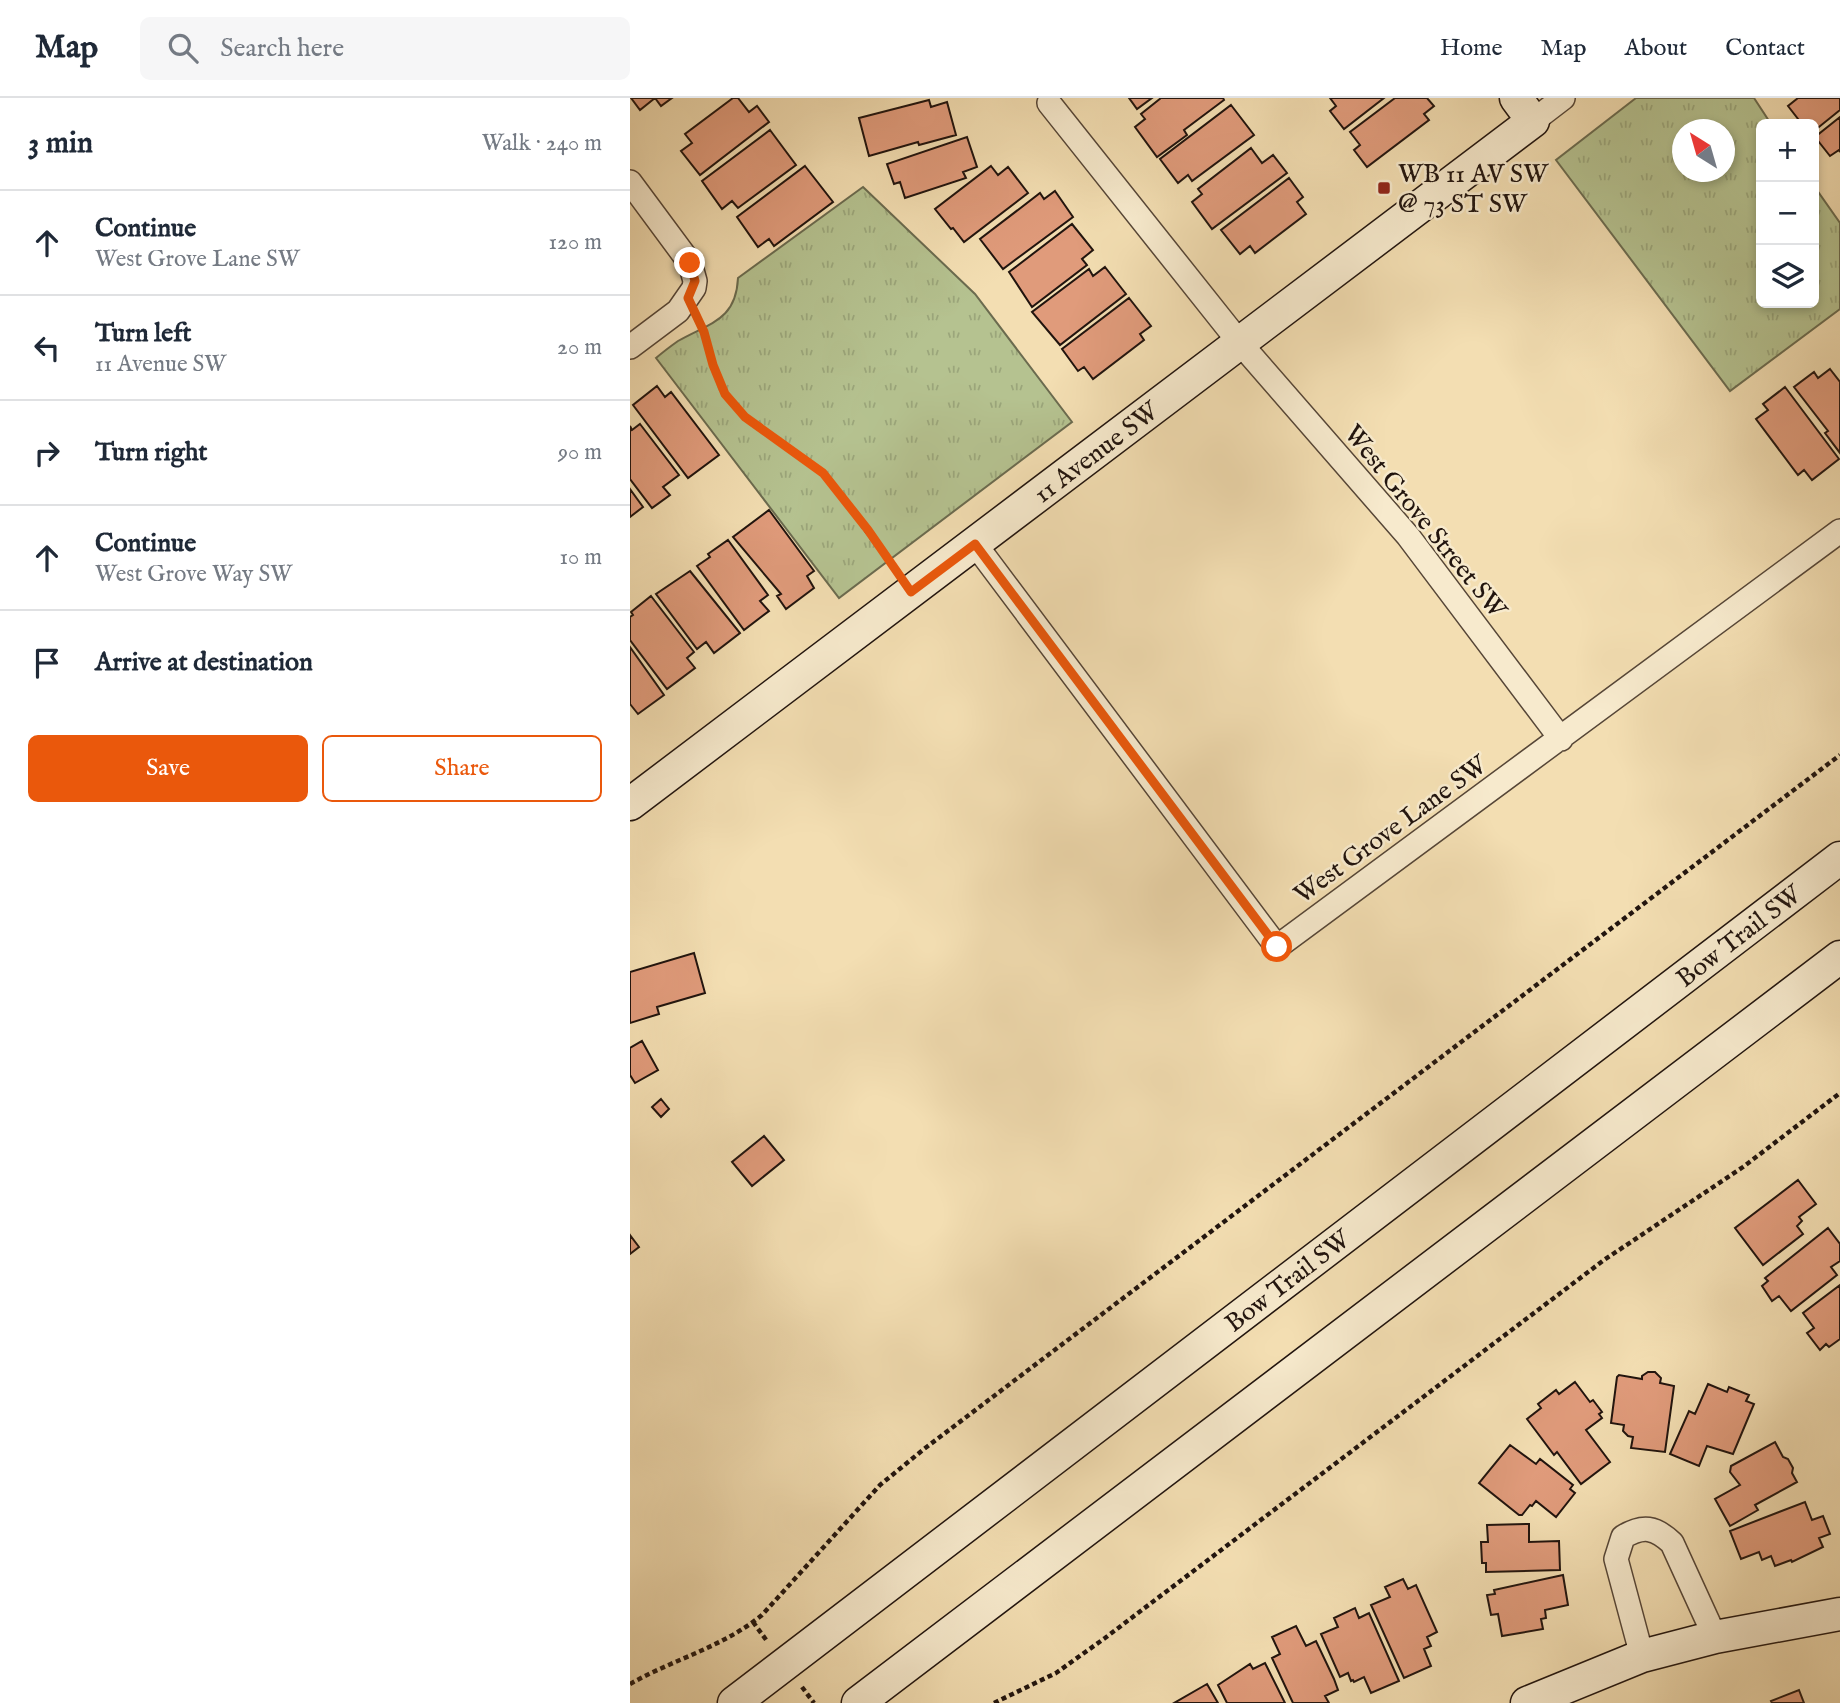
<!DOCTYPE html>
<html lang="en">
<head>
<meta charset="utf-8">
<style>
  body { margin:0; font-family:"IM FELL English",serif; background:#f6f6f7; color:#1f2937 }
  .controls { position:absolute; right:21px; top:21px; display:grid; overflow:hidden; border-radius:10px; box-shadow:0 4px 10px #0003 }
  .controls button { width:63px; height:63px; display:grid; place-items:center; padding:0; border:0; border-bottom:2px solid #e0e1e3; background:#fff; color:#1f2937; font:35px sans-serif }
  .compass { position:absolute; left:1042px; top:21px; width:63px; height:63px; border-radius:50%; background:#fff; box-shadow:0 4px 10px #0003; rotate:323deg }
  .stop { position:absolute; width:21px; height:21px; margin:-16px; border:5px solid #ea580c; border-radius:50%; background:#fff }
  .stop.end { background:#ea580c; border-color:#fff; box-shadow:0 2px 7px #0008 }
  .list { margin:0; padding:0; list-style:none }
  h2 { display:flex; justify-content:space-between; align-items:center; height:91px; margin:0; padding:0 28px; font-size:30px }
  h2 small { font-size:23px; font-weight:400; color:#747a83 }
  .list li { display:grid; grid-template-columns:46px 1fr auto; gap:21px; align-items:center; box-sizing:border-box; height:105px; padding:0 28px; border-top:2px solid #e0e1e3 }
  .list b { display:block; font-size:26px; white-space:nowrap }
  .list p { margin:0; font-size:23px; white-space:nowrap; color:#747a83 }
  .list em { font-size:23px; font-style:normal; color:#747a83 }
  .actions { display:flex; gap:14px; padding:21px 28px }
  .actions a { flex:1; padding:16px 0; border:2px solid #ea580c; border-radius:10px; text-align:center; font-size:24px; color:#ea580c }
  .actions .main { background:#ea580c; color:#fff }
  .icon { flex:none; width:38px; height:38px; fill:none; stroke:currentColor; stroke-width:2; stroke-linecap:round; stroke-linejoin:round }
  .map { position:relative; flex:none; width:1210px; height:1605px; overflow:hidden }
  header { display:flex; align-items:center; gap:42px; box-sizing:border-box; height:98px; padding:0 35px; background:#fff; border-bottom:2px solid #e0e1e3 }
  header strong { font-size:33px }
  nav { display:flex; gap:38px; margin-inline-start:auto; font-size:24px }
  .search { width:490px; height:63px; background:#f6f6f7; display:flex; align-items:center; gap:18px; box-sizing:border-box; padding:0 24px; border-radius:10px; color:#747a83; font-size:26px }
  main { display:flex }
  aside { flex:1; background:#fff }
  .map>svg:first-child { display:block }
  .park { fill:url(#park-tufts); stroke:#6b6b4f; stroke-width:2; fill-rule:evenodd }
  .building { fill:#e09b7b; stroke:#21140e; stroke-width:2 }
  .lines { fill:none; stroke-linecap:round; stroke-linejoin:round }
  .street-casing { stroke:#564637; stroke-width:26 }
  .secondary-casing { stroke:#21140e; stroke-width:35 }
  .path { stroke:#21140e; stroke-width:4.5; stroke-dasharray:5 3.5; stroke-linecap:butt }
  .street { stroke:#f7eacd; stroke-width:23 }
  .secondary { stroke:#f7eacd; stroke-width:32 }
  .route { stroke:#ea580c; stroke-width:9 }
  .poi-dot { fill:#8f2418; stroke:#f7eacd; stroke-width:2.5 }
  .labels { text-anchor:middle; stroke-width:5; stroke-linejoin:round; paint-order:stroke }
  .poi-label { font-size:26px; fill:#21140e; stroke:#f7eacd; text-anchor:start }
  .street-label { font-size:26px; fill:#21140e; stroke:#f7eacd }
</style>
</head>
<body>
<header>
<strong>Map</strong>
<div class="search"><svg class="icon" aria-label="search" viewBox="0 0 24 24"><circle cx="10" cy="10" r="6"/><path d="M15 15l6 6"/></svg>Search here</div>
<nav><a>Home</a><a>Map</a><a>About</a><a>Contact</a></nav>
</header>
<main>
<aside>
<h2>3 min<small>Walk · 240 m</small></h2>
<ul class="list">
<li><svg class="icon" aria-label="ahead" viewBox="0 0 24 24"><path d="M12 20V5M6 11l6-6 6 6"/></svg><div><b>Continue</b><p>West Grove Lane SW</p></div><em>120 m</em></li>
<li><svg class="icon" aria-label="left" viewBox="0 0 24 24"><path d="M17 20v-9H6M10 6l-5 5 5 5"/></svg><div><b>Turn left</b><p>11 Avenue SW</p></div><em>20 m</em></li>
<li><svg class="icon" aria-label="right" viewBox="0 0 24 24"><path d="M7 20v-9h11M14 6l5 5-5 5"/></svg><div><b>Turn right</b></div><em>90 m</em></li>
<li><svg class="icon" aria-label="ahead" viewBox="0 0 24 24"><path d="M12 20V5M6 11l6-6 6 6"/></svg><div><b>Continue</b><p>West Grove Way SW</p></div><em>10 m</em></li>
<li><svg class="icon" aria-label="arrive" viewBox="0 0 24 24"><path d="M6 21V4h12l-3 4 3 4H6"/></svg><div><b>Arrive at destination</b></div></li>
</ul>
<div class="actions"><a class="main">Save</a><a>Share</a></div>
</aside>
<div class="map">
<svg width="1210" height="1605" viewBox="0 0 1210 1605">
  <defs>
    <pattern id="park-tufts" width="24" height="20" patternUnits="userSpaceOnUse" patternTransform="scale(1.75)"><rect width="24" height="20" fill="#b5c290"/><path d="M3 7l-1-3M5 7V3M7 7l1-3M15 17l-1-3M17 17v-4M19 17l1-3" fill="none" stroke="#9ba67b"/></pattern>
  </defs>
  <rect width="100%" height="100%" fill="#f3deb2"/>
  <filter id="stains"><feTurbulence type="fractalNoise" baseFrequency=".00286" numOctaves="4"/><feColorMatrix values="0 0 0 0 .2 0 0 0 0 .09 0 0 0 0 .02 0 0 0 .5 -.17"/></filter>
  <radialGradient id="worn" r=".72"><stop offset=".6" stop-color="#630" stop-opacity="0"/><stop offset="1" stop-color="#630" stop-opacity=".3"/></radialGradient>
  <path class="park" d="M1006 0H1124L1141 26H1131V205H1184V88L1210 125V211L1100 293 926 62ZM1052 32H1094V74H1052Z
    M233 89 345 196 442 324 209 500 26 260C33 254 41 248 48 243 79 225 106 223 108 180Z"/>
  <path class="building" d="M1 0H42L31 8 25 0 10 12Z
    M103 0H108L119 14 127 8 139 24 70 77 51 53 62 45 55 36Z
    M499 0H522L507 11Z
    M531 0H593L594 2 554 32 557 37 527 59 505 29 515 21 511 16Z
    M700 0H754L714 31 700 13 706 8Z
    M765 0H797L804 8 794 16 799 22 737 69 724 52 730 47 720 34Z
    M1168 0H1210V12L1184 33V26H1172L1158 8Z
    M299 2 301 9 317 4 326 37 289 47 288 44 239 58 229 20Z
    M601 7 624 37 562 83 558 77 548 85 530 61Z
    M1210 19V54L1209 52 1200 58 1185 39Z
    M140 32 166 67 108 110 102 103 92 111 72 83Z
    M337 39 347 69 333 74 336 80 275 100 270 84 264 86 257 66Z
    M621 50 632 65 643 57 657 75 582 131 562 104 572 96 568 91Z
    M175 68 203 104 144 148 139 141 128 149 107 119Z
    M361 68 368 77 378 69 398 95 334 144 323 130 321 131 305 111Z
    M659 80 673 99 667 104 676 116 625 155 620 148 610 156 591 132Z
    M425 93 443 119 373 171 350 141 410 95 414 101Z
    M442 126 463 152 452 161 457 167 402 209 379 174Z
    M475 169 496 196 430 247 402 214 459 171 463 178Z
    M499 200 521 228 510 236 514 242 463 281 454 269 448 273 432 251Z
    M1200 271 1210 284V355L1195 335 1198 333 1164 289 1184 274 1188 280Z
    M27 288 35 299 41 294 89 357 58 380 3 307Z
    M1155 289 1209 361 1182 382 1174 372 1168 377 1126 321 1138 312 1133 306Z
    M10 326 49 377 33 389 40 397 22 410 0 381V328L2 332Z
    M0 391 13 409 0 419Z
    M139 412 184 473 177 478 184 490 156 511 147 498 151 496 103 439Z
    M98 442 138 497 130 503 139 513 114 532 67 468 80 459 78 456Z
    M60 473 110 535 84 555 76 544 67 551 26 496Z
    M21 498 64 554 57 560 65 570 37 591 0 542V519L3 517 1 514Z
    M0 549 34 597 8 616 0 606Z
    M64 855 75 895 27 909 29 916 0 925V874Z
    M12 943 28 972 5 985 0 977V950Z
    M31 1001 39 1011 31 1019 22 1009Z
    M134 1038 154 1062 122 1088 102 1064Z
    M1168 1082 1186 1106 1169 1119 1172 1123 1167 1128 1173 1136 1133 1167 1105 1130Z
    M1198 1130 1210 1146V1163L1201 1169 1207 1177 1161 1213 1149 1198 1142 1203 1132 1188 1138 1183 1135 1180Z
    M0 1137 9 1149 0 1156Z
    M1210 1187V1241L1199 1249 1196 1246 1190 1252 1177 1235 1184 1230 1173 1215Z
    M1018 1274H1025L1031 1280 1030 1285 1044 1288 1035 1354 1001 1350 1003 1339 998 1338 993 1333 994 1327 981 1325 987 1279 989 1277 1012 1281V1278Z
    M945 1284 960 1304 963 1302 972 1314 969 1316 972 1320 956 1332 980 1364 951 1386 927 1354 924 1357 897 1321 911 1310 908 1306 926 1292 929 1296Z
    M1078 1286 1097 1294 1099 1289 1119 1297 1116 1303 1124 1306 1103 1356 1077 1348 1069 1368 1040 1356 1059 1313 1065 1316Z
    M1145 1344 1153 1359 1158 1361 1163 1370 1162 1375 1167 1384 1125 1407 1128 1412 1100 1428 1085 1401 1110 1387 1100 1374 1101 1368Z
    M880 1347 906 1366 910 1361 943 1387 940 1391 945 1395 926 1419 906 1403 902 1408 900 1407 892 1417H889L849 1385Z
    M1175 1404 1182 1422 1193 1418 1200 1436 1189 1440 1193 1449 1162 1464 1161 1462 1145 1468 1141 1458 1132 1462 1129 1454 1111 1461 1100 1433Z
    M899 1426V1444L929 1443 930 1472 856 1474V1465H852L851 1444H858L857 1427Z
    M933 1477 938 1507 915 1512 916 1520 911 1521 913 1531 872 1538 868 1516 861 1517 857 1497 865 1496 864 1492Z
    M773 1481 778 1491 786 1487 807 1534 797 1539 801 1548 794 1551 801 1568 774 1580 741 1507 760 1499 755 1489Z
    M725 1510 729 1520 739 1515 769 1583 741 1595 734 1579 724 1584 723 1582 721 1583 718 1575 710 1579 691 1536 708 1529 704 1520Z
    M666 1528 676 1548 686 1543 704 1581 708 1592 695 1598 699 1605H663L642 1560 650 1556 642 1539Z
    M635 1565 655 1605H597L588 1587 620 1566 623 1571Z
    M577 1586 588 1605H544Z
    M1169 1592 1174 1605H1142L1141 1603Z"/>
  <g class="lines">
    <g class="street-casing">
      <path id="street" d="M419 5 610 245 778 438 931 641
        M903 23 933 0
        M0 84 60 165 65 183 64 190 48 213 0 249
        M345 446 647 849 1210 433
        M1012 1558 986 1461 993 1439C1013 1427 1025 1429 1042 1445L1085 1539"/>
    </g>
    <g class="secondary-casing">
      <g id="secondary">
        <path id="s1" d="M0 706 903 23 886 0"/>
        <path id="s2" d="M104 1605 1210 760"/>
        <path d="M228 1605 1210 859"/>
        <path d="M897 1605 1012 1558 1085 1539 1210 1516"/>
      </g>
    </g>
    <path class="path" d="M70 226 83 267 95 296 115 319 193 375 264 470
      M123 1524 137 1543
      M0 1586C44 1561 93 1549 132 1517L250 1387 294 1351 1210 657
      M172 1589 184 1605
      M364 1605 426 1575 475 1540 974 1162 1113 1069 1210 995"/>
    <use href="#street" class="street"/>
    <use href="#secondary" class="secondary"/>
  </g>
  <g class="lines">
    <path class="route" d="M60 165 65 183 58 200 74 234 83 267 95 296 115 319 193 375 238 432 281 494 345 446 647 849"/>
  </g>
  <rect class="poi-dot" x="747" y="83" width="14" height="14" rx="3.5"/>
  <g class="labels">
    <g class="poi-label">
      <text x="768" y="84">WB 11 AV SW<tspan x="768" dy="30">@ 73 ST SW</tspan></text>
    </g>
    <g class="street-label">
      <text dy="9" stroke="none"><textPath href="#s1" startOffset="584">11 Avenue SW</textPath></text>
      <text transform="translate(796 423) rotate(51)" y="9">West Grove Street SW</text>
      <text transform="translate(760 731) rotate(-36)" y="9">West Grove Lane SW</text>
      <text dy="9" stroke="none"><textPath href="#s2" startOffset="1264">Bow Trail SW</textPath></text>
      <text dy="9" stroke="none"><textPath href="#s2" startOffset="696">Bow Trail SW</textPath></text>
    </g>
  </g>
  <rect width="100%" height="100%" filter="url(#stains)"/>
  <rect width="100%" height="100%" fill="url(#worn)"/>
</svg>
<div class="controls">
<button>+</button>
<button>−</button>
<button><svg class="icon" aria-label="layers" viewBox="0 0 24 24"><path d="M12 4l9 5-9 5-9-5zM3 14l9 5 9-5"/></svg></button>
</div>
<svg class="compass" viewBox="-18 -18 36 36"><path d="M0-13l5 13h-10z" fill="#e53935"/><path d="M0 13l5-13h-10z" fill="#747a83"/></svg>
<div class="stop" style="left:647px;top:849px"></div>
<div class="stop end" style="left:60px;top:165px"></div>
</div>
</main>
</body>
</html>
